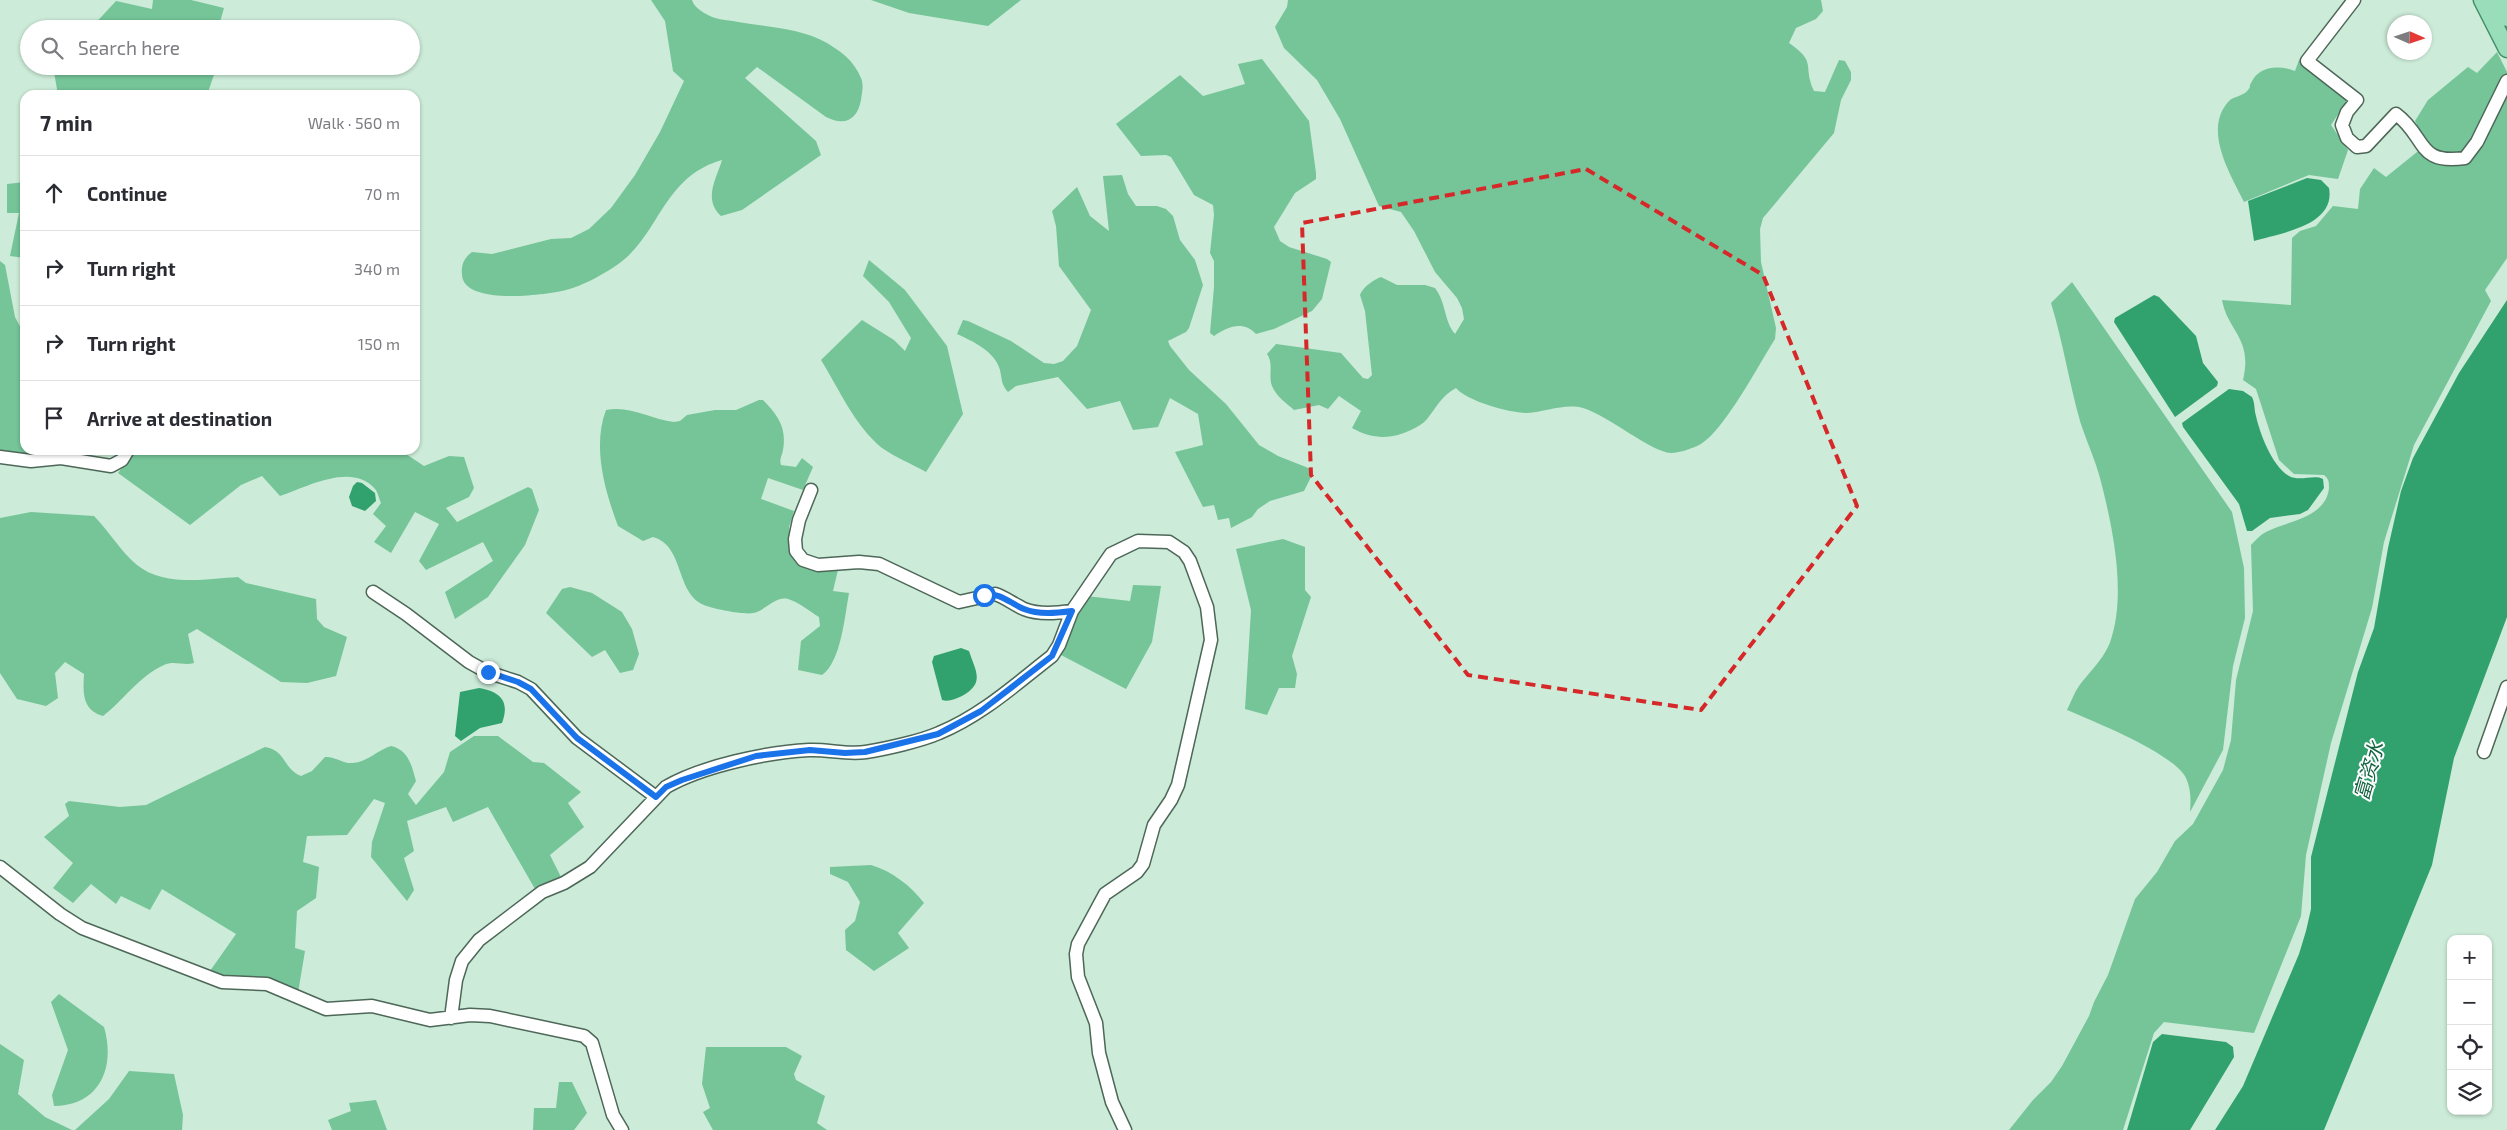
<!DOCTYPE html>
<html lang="en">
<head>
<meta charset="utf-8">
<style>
  body { margin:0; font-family:"Exo 2","Noto Sans SC",sans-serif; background:#f7f7f7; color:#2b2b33 }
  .controls { position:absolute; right:15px; bottom:15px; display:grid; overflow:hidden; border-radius:10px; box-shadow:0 1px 4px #0004 }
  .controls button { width:45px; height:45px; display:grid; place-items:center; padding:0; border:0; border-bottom:1px solid #e1e1e2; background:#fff; color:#2b2b33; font:25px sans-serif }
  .compass { position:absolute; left:2387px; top:15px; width:45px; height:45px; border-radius:50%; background:#fff; box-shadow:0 1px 4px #0004; rotate:93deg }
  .stop { position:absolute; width:15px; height:15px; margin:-11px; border:4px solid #1a73e8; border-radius:50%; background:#fff }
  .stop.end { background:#1a73e8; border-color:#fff; box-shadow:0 1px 5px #0008 }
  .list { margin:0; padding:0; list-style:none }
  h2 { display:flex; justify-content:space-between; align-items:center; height:65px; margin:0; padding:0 20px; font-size:21px }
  h2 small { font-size:16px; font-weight:400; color:#7c7c81 }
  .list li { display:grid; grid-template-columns:32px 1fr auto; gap:15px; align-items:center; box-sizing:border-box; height:75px; padding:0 20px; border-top:1px solid #e1e1e2 }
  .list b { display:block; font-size:19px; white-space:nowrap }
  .list em { font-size:16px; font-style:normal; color:#7c7c81 }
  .icon { flex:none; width:28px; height:28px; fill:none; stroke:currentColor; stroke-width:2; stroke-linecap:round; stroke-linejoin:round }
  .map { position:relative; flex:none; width:2507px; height:1130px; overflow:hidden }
  .search { position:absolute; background:#fff; box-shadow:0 1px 4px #0004; left:20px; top:20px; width:400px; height:55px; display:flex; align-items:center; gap:12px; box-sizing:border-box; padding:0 18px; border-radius:28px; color:#7c7c81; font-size:19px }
  .panel { position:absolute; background:#fff; box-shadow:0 1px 4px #0004; left:20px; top:90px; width:400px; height:365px; border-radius:15px }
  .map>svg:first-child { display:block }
  .green { fill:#75c599 }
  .water { fill:#31a26e }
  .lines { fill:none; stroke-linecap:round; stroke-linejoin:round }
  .minor-casing { stroke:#4d6758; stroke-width:15 }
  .major-casing { stroke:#429069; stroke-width:19 }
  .minor { stroke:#fff; stroke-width:12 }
  .major { stroke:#9db; stroke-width:16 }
  .route { stroke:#1a73e8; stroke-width:6 }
  .marked { fill:none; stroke:#d62828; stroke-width:4; stroke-dasharray:10 6; stroke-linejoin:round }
  .labels { text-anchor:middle; stroke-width:4; stroke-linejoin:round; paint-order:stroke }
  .water-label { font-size:20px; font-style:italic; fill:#146441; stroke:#fff }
</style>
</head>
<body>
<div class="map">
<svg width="2507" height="1130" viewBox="0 0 2507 1130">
  <rect width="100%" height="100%" fill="#ccebd8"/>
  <path class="green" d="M153 0H191L224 8 218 29H90L116 1 152 9Z
    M651 0H692C694 7 702 12 708 15 717 20 729 20 738 22 767 27 801 28 827 43 842 52 854 61 861 78 864 85 862 92 861 100 857 121 844 126 826 117L757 67 745 78 816 141 821 155 742 210 721 216C703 199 716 180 722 160 661 177 660 238 614 267 600 276 582 286 566 290 546 295 464 306 462 275 461 265 464 258 472 252L492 254 551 239 571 238 589 229 611 208 635 175 660 132 684 81 673 71 665 21Z
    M871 0H1021L988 26 909 13Z
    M1288 0H1821L1823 11 1816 19 1796 28 1789 43C1818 63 1802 65 1814 91L1825 92 1839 60 1845 61 1851 72V80L1841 100 1834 133 1763 218 1760 229 1761 262 1776 328 1775 339C1759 364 1721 437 1697 446 1690 449 1679 453 1671 453 1651 452 1609 416 1583 408 1565 403 1545 412 1527 413 1509 413 1467 401 1456 388 1441 396 1437 407 1427 419 1423 424 1417 427 1411 430 1390 440 1372 439 1352 428L1361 411 1339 396 1328 409 1319 405 1294 410C1286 403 1276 396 1272 386 1268 375 1274 364 1267 354L1276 344 1341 353 1363 378 1368 379 1372 375 1365 311 1360 295C1363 287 1373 280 1381 277L1397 285H1425L1435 288C1446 302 1444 321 1455 334L1464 319 1462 308 1457 298 1435 272 1414 231 1401 212 1379 206 1340 119 1317 80 1284 48 1275 27 1287 7Z
    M2497 52 2507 72V258L2485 290 2491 301 2414 445 2384 542 2372 608 2331 743 2306 855 2301 916 2254 1033 2164 1022 2154 1033 2123 1130H2009L2033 1100 2051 1082 2062 1066 2089 1016 2094 1002 2108 975 2135 899 2157 872 2175 841 2193 824 2223 770 2231 740 2236 680 2253 611 2251 545C2256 540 2260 535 2266 532 2287 521 2326 518 2329 488 2329 482 2329 479 2324 475L2294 474 2279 460 2256 389 2243 380C2253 338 2228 332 2222 300L2291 305 2292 238 2300 231 2316 226 2333 206 2358 209 2360 189 2374 168 2386 177 2427 144 2415 121 2428 100 2468 67 2477 73Z
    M1262 59 1309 121 1316 173V179L1295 193 1274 227 1280 241 1289 247 1327 259 1331 262 1322 299 1312 311 1274 329 1256 334C1243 320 1227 327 1214 336L1210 333 1214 287V261L1210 253 1214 215 1213 205 1194 195 1171 157 1166 155 1141 156 1116 124 1180 75 1203 96 1245 84 1238 64Z
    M2299 60 2349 98 2331 125 2348 150 2338 179 2309 175 2244 202C2231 175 2202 130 2229 101 2234 96 2244 96 2248 90 2252 85 2248 88 2251 83 2259 65 2280 65 2295 71Z
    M53 66H217L207 95H58Z
    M1122 175 1128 194 1136 206H1157L1166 209 1173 216 1180 240 1195 260 1203 285 1189 328 1186 332 1168 341 1170 346 1189 370 1226 404 1259 445 1278 456 1311 469 1310 479 1304 491 1270 501 1258 509 1252 517 1231 528 1229 518 1218 520 1214 505 1203 507 1175 452 1203 445 1198 414 1170 398 1158 427 1133 430 1120 401 1087 409 1058 377 1016 386 1008 392C1001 384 1002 379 1000 370 995 351 972 341 957 334L963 320 968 321 1011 341 1044 363 1054 364 1063 361 1077 346 1091 310 1059 266 1056 226 1052 211 1077 187 1090 216 1109 231 1103 176Z
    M25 182V258L10 256 19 213H7V184Z
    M869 260 905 290 947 346 963 414 926 472C912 464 895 457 882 448 855 426 839 389 821 360L862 320 894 340 905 351 911 338 889 302 863 276Z
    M0 261 5 265 15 317 25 336V450H40L38 458 0 455Z
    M2072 282 2232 512 2244 568 2245 618 2233 666 2223 750 2190 812C2191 800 2191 789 2186 778 2175 754 2093 721 2067 710 2071 702 2074 693 2079 686 2091 670 2107 656 2112 636 2126 589 2112 524 2100 478 2095 459 2086 440 2080 421 2069 382 2063 342 2051 303Z
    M759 400H763C778 415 787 428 783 450 782 456 779 459 781 465L796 467 802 458 813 467 803 490 768 478 761 499 794 511 789 527 795 562 804 567 838 570 833 591 849 593C845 615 841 662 822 675L798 670 801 641 820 626 819 617C809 611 799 602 788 599 775 596 765 611 753 613 745 615 713 609 704 605 675 593 685 546 653 537L643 541 618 526C605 491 592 447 606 410 630 405 650 419 674 422L680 421 687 415 715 410H736Z
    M136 450H400L424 466 449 456 464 457 474 488 469 497 446 508 457 522 528 487 532 489 539 510 525 545 488 597 455 619 445 592 493 561 483 542 426 570 419 561 439 524 415 512 391 553 374 542 386 526 373 514 381 503C379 499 378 492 375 489 352 462 307 487 280 496L262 476 241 485 190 525 118 473 129 458V452Z
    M31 512 94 516C109 531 121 552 137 565 164 587 207 579 238 577L246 583 316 599 317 619 324 627 347 637 336 676 307 683 281 682 197 629 188 634 194 663C183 666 174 660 164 665 139 676 123 701 103 716 82 710 83 693 84 674L65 662 55 673 58 698 46 706 17 699 0 673V518Z
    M1283 539 1305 547V590L1311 597 1292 656 1297 674 1295 688H1279L1267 715 1245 709 1251 610 1236 549Z
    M1133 585 1161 586 1152 642 1126 689 1061 655 1070 627 1086 596 1130 601Z
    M570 587 592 593 622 612 632 629 639 654 633 670 620 673 605 650 592 657 546 613 562 589Z
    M474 736H498L533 762 544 763 581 792 568 803 584 827 550 855 562 879 535 889 488 807 453 822 446 807 407 821 414 851 404 858 414 890 407 901 371 857 372 842 385 803 374 799 347 835 307 836 303 862 319 867 316 898 297 911 295 948 305 951 298 993 264 978 250 976 231 979 210 971 236 934 162 889 150 910 121 896 116 904 91 884 73 903 53 888 73 863 44 837 69 816 65 804 69 801 120 807 146 805 265 747C286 750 283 769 301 776L312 771 325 757C335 756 343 764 353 763 367 762 378 750 391 746 409 750 412 767 416 781L408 794 416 805 444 772 450 752Z
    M871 865C892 871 911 886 924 903L898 933 909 948 874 971 846 950 845 930 855 921 860 902 848 882 830 874V867Z
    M59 994 104 1027C116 1068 99 1106 54 1106L52 1095 68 1050 51 1002Z
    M0 1044 24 1060 18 1094 45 1117 72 1130H0Z
    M706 1047H786L802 1056 794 1074 796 1080 825 1096 817 1123 827 1130H713L703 1112 710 1108 702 1084Z
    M129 1071 174 1074 183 1115 182 1130H75L109 1099Z
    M559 1082H572L587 1113 574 1130H533L534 1108H556Z
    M376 1100 387 1130H332L328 1120 351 1111 349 1103Z"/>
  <path class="water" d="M2307 178 2321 180 2329 188C2336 226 2280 233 2254 241L2248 201Z
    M2154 295 2159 297 2196 336 2203 363 2218 382 2217 386 2175 417 2114 322 2115 318Z
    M2507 300V617L2454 758 2432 865 2324 1130H2215L2243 1086 2299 954 2306 931 2311 909V857L2358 672 2374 628 2388 548 2401 491 2413 458 2459 373Z
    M2229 389 2243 391 2252 397C2255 403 2254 409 2256 416 2260 434 2272 466 2289 476 2300 482 2314 474 2323 479L2324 488 2308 510 2300 514 2270 518 2252 531H2247L2239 504 2183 427 2182 423Z
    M357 482 362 483 375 493 376 501 365 511 352 506 349 497 353 486Z
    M961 648 969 651C976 672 985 683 962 696 955 699 949 702 942 700L932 662 934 656Z
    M479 688C501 692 510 701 502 723L480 728 461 741 455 736 460 692Z
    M2162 1034 2226 1042 2233 1047 2234 1057 2190 1130H2127L2153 1042Z"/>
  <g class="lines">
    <g class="minor-casing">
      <path id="minor" d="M2354 0 2307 61 2357 100 2347 112 2342 125 2347 138 2357 147 2366 146 2396 114C2427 137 2416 165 2465 158L2477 142 2507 81
        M0 457 31 461 61 458 111 466 122 460 128 450
        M811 490 799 520 795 539 796 551 803 560 818 565 859 562 879 564 959 602 995 594C1005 597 1013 604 1024 609 1039 615 1057 613 1072 611
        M373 592 406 614 469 662 487 672 518 682 531 689 577 738 656 797
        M2484 752 2507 687
        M0 867 60 914 82 928 222 982 267 984 326 1009 372 1006 430 1020 470 1015 490 1016 584 1036 592 1043 613 1115 622 1130
        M451 1018 456 980 462 961 479 940 542 892 564 883 590 867 666 787C702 766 768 752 809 750 828 749 846 755 866 752 885 749 921 741 939 733 981 716 1016 684 1052 656L1059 645 1072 611 1111 554 1138 541 1169 542 1184 552 1190 561 1207 607 1211 640 1178 785 1171 800 1154 825 1143 864 1137 872 1105 894 1078 944 1076 954 1078 977 1096 1023 1099 1053 1112 1102 1125 1130"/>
    </g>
    <g class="major-casing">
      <path id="major" d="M2482 0 2507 49
        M2498 0 2507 18"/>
    </g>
    <use href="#minor" class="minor"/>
    <use href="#major" class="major"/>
  </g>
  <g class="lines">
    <path class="route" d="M488 672 518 682 531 689 577 738 656 797 666 787 682 780 756 756 810 750 845 753 865 752 938 734 981 711 1052 656 1072 611C1057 613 1039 615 1024 609 1009 603 1001 592 984 595"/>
  </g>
  <path class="marked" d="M1586 169 1763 275 1857 506 1701 710 1468 675 1311 475 1302 223Z"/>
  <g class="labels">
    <g class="water-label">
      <text transform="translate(2369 771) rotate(-74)" y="7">富资水</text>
    </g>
  </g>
</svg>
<div class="controls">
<button>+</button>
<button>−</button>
<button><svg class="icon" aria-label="locate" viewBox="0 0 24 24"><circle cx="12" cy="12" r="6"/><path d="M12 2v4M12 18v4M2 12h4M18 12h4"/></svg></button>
<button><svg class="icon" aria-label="layers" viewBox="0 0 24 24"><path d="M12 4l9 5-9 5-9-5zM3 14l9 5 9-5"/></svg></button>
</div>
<svg class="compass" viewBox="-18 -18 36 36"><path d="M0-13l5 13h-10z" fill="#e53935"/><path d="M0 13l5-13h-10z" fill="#7c7c81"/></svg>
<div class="stop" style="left:984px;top:595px"></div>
<div class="stop end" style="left:488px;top:672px"></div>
<div class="search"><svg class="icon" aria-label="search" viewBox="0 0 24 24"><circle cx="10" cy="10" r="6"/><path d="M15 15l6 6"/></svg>Search here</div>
<section class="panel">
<h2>7 min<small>Walk · 560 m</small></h2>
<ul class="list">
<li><svg class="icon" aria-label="ahead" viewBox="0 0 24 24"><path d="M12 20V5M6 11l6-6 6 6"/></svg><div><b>Continue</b></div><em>70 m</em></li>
<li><svg class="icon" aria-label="right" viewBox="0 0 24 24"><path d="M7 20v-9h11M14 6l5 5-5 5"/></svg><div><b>Turn right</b></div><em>340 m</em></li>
<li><svg class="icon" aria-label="right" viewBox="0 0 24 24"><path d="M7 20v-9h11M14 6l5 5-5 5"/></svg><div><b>Turn right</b></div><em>150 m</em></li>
<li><svg class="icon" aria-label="arrive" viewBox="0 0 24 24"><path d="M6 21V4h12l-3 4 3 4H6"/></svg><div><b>Arrive at destination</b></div></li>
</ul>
</section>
</div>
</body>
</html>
